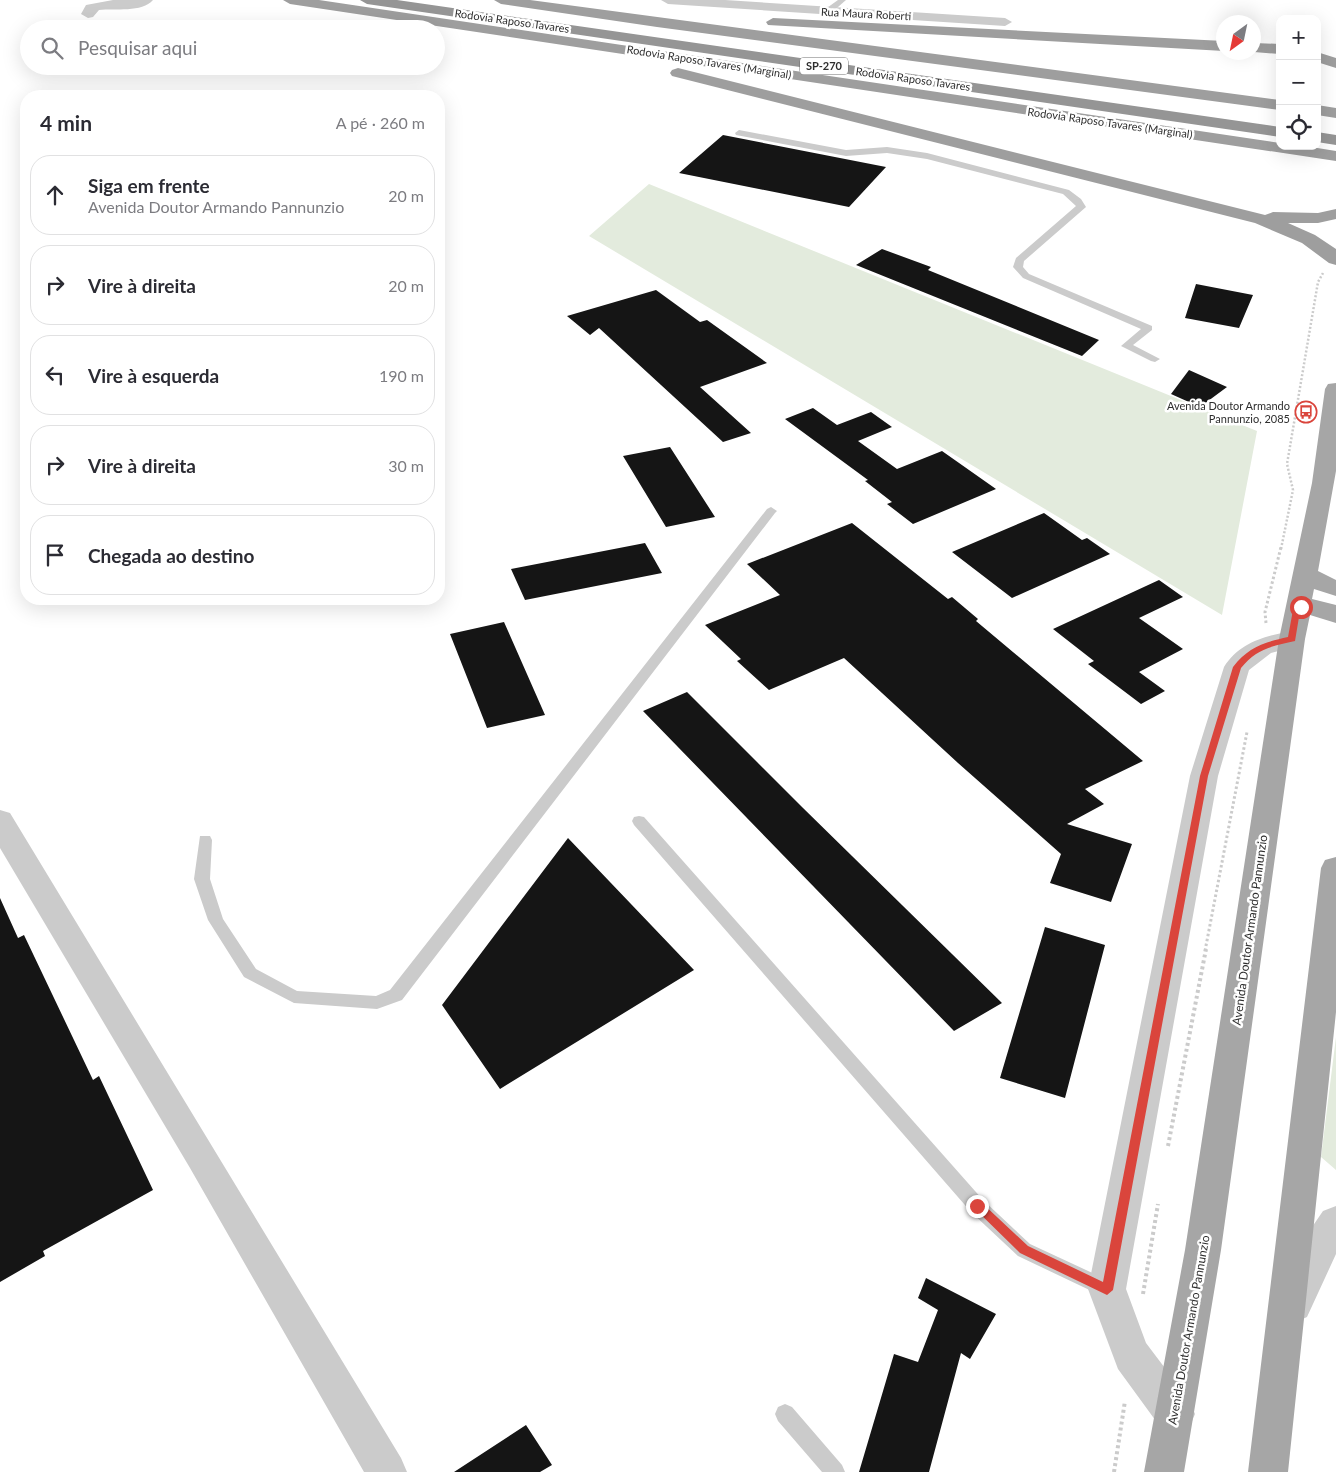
<!DOCTYPE html>
<html lang="pt">
<head>
<meta charset="utf-8">
<style>
  body { margin:0; font-family:Lato,sans-serif; background:#f2f2f3; color:#2b2b33 }
  .controls { position:absolute; right:15px; top:15px; display:grid; overflow:hidden; border-radius:10px; box-shadow:0 5px 20px #0002 }
  .controls button { width:45px; height:45px; display:grid; place-items:center; padding:0; border:0; border-bottom:1px solid #e1e1e2; background:#fff; color:#2b2b33; font:25px sans-serif }
  .compass { position:absolute; left:1216px; top:15px; width:45px; height:45px; border-radius:50%; background:#fff; box-shadow:0 5px 20px #0002; rotate:213deg }
  .stop { position:absolute; width:15px; height:15px; margin:-11px; border:4px solid #da453c; border-radius:50%; background:#fff }
  .stop.end { background:#da453c; border-color:#fff; box-shadow:0 1px 5px #0008 }
  .list { margin:0; padding:0; list-style:none }
  h2 { display:flex; justify-content:space-between; align-items:center; height:65px; margin:0; padding:0 20px; font-size:21px }
  h2 small { font-size:16px; font-weight:400; color:#7c7c81 }
  .list li { display:grid; grid-template-columns:32px 1fr auto; gap:15px; align-items:center; box-sizing:border-box; height:80px; margin:0 10px 10px; padding:0 10px; border:1px solid #e1e1e2; border-radius:20px }
  .list b { display:block; font-size:19px; white-space:nowrap }
  .list p { margin:0; font-size:16px; white-space:nowrap; color:#7c7c81 }
  .list em { font-size:16px; font-style:normal; color:#7c7c81 }
  .icon { flex:none; width:28px; height:28px; fill:none; stroke:currentColor; stroke-width:2; stroke-linecap:round; stroke-linejoin:round }
  .map { position:relative; flex:none; width:1336px; height:1472px; overflow:hidden }
  .search { position:absolute; background:#fff; box-shadow:0 5px 20px #0002; left:20px; top:20px; width:425px; height:55px; display:flex; align-items:center; gap:12px; box-sizing:border-box; padding:0 18px; border-radius:28px; color:#7c7c81; font-size:19px }
  .panel { position:absolute; background:#fff; box-shadow:0 5px 20px #0002; left:20px; top:90px; width:425px; height:515px; border-radius:20px }
  .map>svg:first-child { display:block }
  .green { fill:#e3ebdd }
  .building { fill:#151515 }
  .lines { fill:none; stroke-linecap:round; stroke-linejoin:round }
  .path-far2 { stroke:#cbcbcb; stroke-width:2.5; stroke-dasharray:2 2; stroke-linecap:butt }
  .path-far1 { stroke:#cbcbcb; stroke-width:3; stroke-dasharray:2.5 2.5; stroke-linecap:butt }
  .path { stroke:#cbcbcb; stroke-width:4; stroke-dasharray:3 3; stroke-linecap:butt }
  .service { fill:#cbcbcb; fill-rule:evenodd }
  .minor { fill:#cbcbcb; fill-rule:evenodd }
  .primary { fill:#a6a6a6; fill-rule:evenodd }
  .trunk { fill:#9e9e9e; fill-rule:evenodd }
  .motorway { fill:#959595; fill-rule:evenodd }
  .route { fill:#da453c }
  .labels { text-anchor:middle; stroke-width:5; stroke-linejoin:round; paint-order:stroke }
  .far-street-label { font-size:11px; fill:#2e2e2e; stroke:#fff }
  .shield { fill:#fff; stroke:#6d6d6d; stroke-width:1 }
  .shield-label { font-size:11px; font-weight:bold; fill:#2e2e2e }
  .far-poi-label { font-size:11px; fill:#2e2e2e; stroke:#fff; text-anchor:end }
  .street-label { font-size:12px; fill:#2e2e2e; stroke:#fff }
</style>
</head>
<body>
<div class="map">
<svg width="1336" height="1472" viewBox="0 0 1336 1472">
  <rect width="100%" height="100%" fill="#fff"/>
  <path class="green" d="M649 184 1257 431 1222 615 589 236Z
    M1336 1037V1170L1321 1157Z"/>
  <path class="building" d="M723 135 886 167 849 207 679 173Z
    M882 249 931 267 928 270 1099 340 1082 356 856 265Z
    M1196 284 1253 295 1239 328 1185 318Z
    M656 290 700 322 707 320 767 363 700 387 751 433 723 442 599 328 590 335 567 316Z
    M1189 370 1227 387 1200 407 1171 394Z
    M813 408 837 425 871 412 892 427 858 441 897 469 942 451 996 489 913 524 887 504 892 502 865 481 868 480 785 419Z
    M670 447 715 517 666 527 623 456Z
    M1044 513 1082 540 1087 538 1110 554 1012 598 952 552Z
    M852 523 948 599 952 597 978 619 976 621 1143 761 1085 789 1104 804 1067 824 1132 844 1111 902 1050 883 1061 854 958 763 844 658 769 690 737 661 741 659 705 625 780 595 747 564Z
    M645 543 662 573 525 600 511 569Z
    M1159 580 1183 597 1139 618 1183 649 1139 672 1165 691 1141 704 1088 664 1094 661 1053 629Z
    M504 622 545 715 487 728 450 634Z
    M687 692 802 807 1002 1003 954 1031 643 711Z
    M568 838 694 970 500 1089 442 1005Z
    M0 898 18 938 24 935 93 1080 99 1076 153 1190 43 1251 45 1256 0 1282Z
    M1045 927 1105 945 1065 1098 1000 1078Z
    M926 1278 996 1314 970 1359 961 1353 929 1472H859L894 1354 918 1362 938 1310 918 1298Z
    M526 1425 552 1465 540 1472H454Z"/>
  <g class="lines">
    <path class="path-far2" d="M1281 549 1293 490 1287 464 1318 282 1323 273"/>
    <path class="path-far1" d="M1266 623 1265 612 1281 547
      M1205 951 1247 732"/>
    <path class="path" d="M1168 1146 1206 949
      M1143 1294 1158 1204
      M1114 1472 1125 1401"/>
    <path class="service" d="M838 0H846L830 14H824V10Z
      M739 130 846 150 887 147 927 153 1069 190 1081 199 1086 207 1024 261 1023 267 1029 274 1152 326V330L1133 345 1160 359 1155 362 1151 361 1121 346 1141 329 1023 278 1013 267 1016 258 1076 206 1063 194 927 159 887 153 846 156 736 135 735 133Z
      M771 507 777 511 775 513 402 1000 377 1009 294 1003 244 977 208 920 194 879 200 836H210L212 840 210 879 223 919 256 969 297 991 376 996 390 990 767 509Z
      M639 816 644 817 983 1200 1030 1244 1114 1283 1116 1289 1114 1295 1107 1298 1100 1295 1018 1256 971 1212 634 825 632 821 634 817Z
      M785 1404 792 1407 842 1465 845 1472H822L778 1421 775 1414 778 1407Z"/>
    <path class="minor" d="M113 0H153C142 13 115 8 99 10L93 17 88 18 81 14 86 5Z
      M661 0H725L1005 18 1012 22 1005 26 668 4Z
      M1292 631 1301 633 1305 639 1301 645 1271 653 1249 670 1218 776 1126 1289 1146 1343 1189 1400 1195 1414 1189 1428 1175 1433 1161 1428 1118 1369 1088 1289 1190 776 1224 667C1240 642 1265 636 1292 631Z
      M0 810 10 813 401 1458 407 1472H364L190 1168 0 848Z
      M1336 1206V1254L1307 1317 1294 1323 1281 1317 1275 1305 1310 1230 1323 1211Z"/>
    <path class="primary" d="M1336 383V471L1318 571 1336 580V596L1314 589 1312 599 1336 605V623L1310 615 1305 639 1221 1250 1184 1472H1144L1185 1250 1279 639 1312 483 1325 389 1328 384Z
      M1336 857V1012L1288 1472H1248L1321 868 1325 860Z"/>
    <path class="trunk" d="M283 0H319L1280 143V146H1305L1336 151V161L290 4Z
      M494 0H530L1280 100V110L657 27 501 4Z
      M773 18 1224 41V51L768 25 766 22Z
      M1254 43 1280 44V54L1254 52Z
      M1317 52 1336 58V68L1317 62Z
      M678 68 1265 215 1273 212 1318 213 1336 209V219L1318 223H1288L1315 235 1336 249V265L1329 263 1302 243 1255 223 672 76 670 73 672 70Z
      M1317 105 1336 108V118L1317 115Z"/>
    <path class="motorway" d="M360 0H397L1280 127V137L367 4Z
      M1317 132 1336 135V145L1317 142Z"/>
  </g>
  <path class="route" d="M1301 605 1305 607 1300 611 1295 641C1272 646 1256 649 1241 668L1208 776 1113 1290 1107 1295 1020 1253 972 1206 977 1201 981 1202 1028 1246 1103 1282 1200 776 1233 667C1248 647 1265 642 1288 637L1293 610Z"/>
  <defs>
    <g id="bus-ring" transform="scale(1.125)"><circle r="9.5" fill="#fff" stroke="#da453c" stroke-width="1.5"/><path d="M-5-6H5V4H4V6H2V4H-2V6H-4V4H-5ZM-3.5-4V0h7V-4ZM-3.5 1.2v1.5H-2V1.2ZM2 1.2v1.5H3.5V1.2Z" fill="#da453c"/></g>
  </defs>
  <g fill-rule="evenodd">
    <use href="#bus-ring" x="1306" y="412"/>
  </g>
  <g class="labels">
    <g class="far-street-label">
      <text transform="translate(866 14) rotate(3)" y="4">Rua Maura Roberti</text>
      <text transform="translate(512 21) rotate(8)" y="4">Rodovia Raposo Tavares</text>
      <text transform="translate(709 62) rotate(9)" y="4">Rodovia Raposo Tavares (Marginal)</text>
      <text transform="translate(913 79) rotate(8)" y="4">Rodovia Raposo Tavares</text>
      <text transform="translate(1110 123) rotate(8)" y="4">Rodovia Raposo Tavares (Marginal)</text>
    </g>
    <rect class="shield" x="800" y="57.5" width="48" height="17" rx="4"/>
    <g class="shield-label">
      <text x="824" y="70">SP-270</text>
    </g>
    <g class="far-poi-label">
      <text x="1290" y="410">Avenida Doutor Armando<tspan x="1290" dy="13">Pannunzio, 2085</tspan></text>
    </g>
    <g class="street-label">
      <text transform="translate(1250 930) rotate(-82)" y="4">Avenida Doutor Armando Pannunzio</text>
      <text transform="translate(1189 1330) rotate(-80)" y="4">Avenida Doutor Armando Pannunzio</text>
    </g>
  </g>
</svg>
<div class="controls">
<button>+</button>
<button>−</button>
<button><svg class="icon" aria-label="locate" viewBox="0 0 24 24"><circle cx="12" cy="12" r="6"/><path d="M12 2v4M12 18v4M2 12h4M18 12h4"/></svg></button>
</div>
<svg class="compass" viewBox="-18 -18 36 36"><path d="M0-13l5 13h-10z" fill="#e53935"/><path d="M0 13l5-13h-10z" fill="#7c7c81"/></svg>
<div class="stop" style="left:1301px;top:607px"></div>
<div class="stop end" style="left:977px;top:1206px"></div>
<div class="search"><svg class="icon" aria-label="search" viewBox="0 0 24 24"><circle cx="10" cy="10" r="6"/><path d="M15 15l6 6"/></svg>Pesquisar aqui</div>
<section class="panel">
<h2>4 min<small>A pé · 260 m</small></h2>
<ul class="list">
<li><svg class="icon" aria-label="ahead" viewBox="0 0 24 24"><path d="M12 20V5M6 11l6-6 6 6"/></svg><div><b>Siga em frente</b><p>Avenida Doutor Armando Pannunzio</p></div><em>20 m</em></li>
<li><svg class="icon" aria-label="right" viewBox="0 0 24 24"><path d="M7 20v-9h11M14 6l5 5-5 5"/></svg><div><b>Vire à direita</b></div><em>20 m</em></li>
<li><svg class="icon" aria-label="left" viewBox="0 0 24 24"><path d="M17 20v-9H6M10 6l-5 5 5 5"/></svg><div><b>Vire à esquerda</b></div><em>190 m</em></li>
<li><svg class="icon" aria-label="right" viewBox="0 0 24 24"><path d="M7 20v-9h11M14 6l5 5-5 5"/></svg><div><b>Vire à direita</b></div><em>30 m</em></li>
<li><svg class="icon" aria-label="arrive" viewBox="0 0 24 24"><path d="M6 21V4h12l-3 4 3 4H6"/></svg><div><b>Chegada ao destino</b></div></li>
</ul>
</section>
</div>
</body>
</html>
